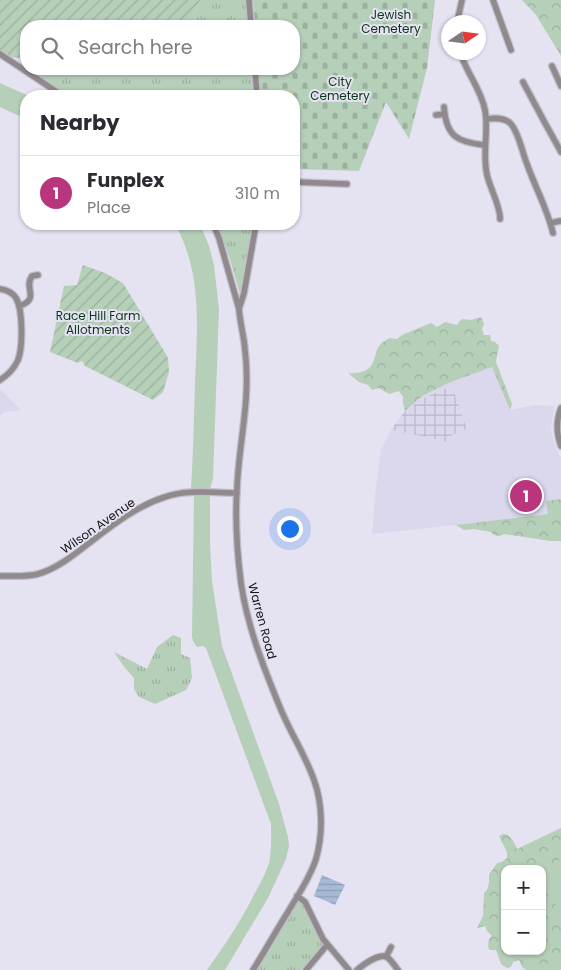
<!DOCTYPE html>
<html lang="en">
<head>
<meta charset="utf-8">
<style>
  body { margin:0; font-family:Poppins,sans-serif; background:#f2f2f3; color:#2b2b33 }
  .controls { position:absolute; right:15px; bottom:15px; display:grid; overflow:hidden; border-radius:10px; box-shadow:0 1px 4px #0004 }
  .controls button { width:45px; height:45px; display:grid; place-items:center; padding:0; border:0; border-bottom:1px solid #e1e1e2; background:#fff; color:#2b2b33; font:25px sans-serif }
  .compass { position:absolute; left:441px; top:15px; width:45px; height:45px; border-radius:50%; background:#fff; box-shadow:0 1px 4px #0004; rotate:77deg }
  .you { position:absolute; left:289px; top:528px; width:18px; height:18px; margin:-12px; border:4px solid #fff; border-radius:50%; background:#1a73e8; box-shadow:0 0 0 8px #1a73e833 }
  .badge { display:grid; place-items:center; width:32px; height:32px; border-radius:50%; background:#ba367c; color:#fff; font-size:16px; font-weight:700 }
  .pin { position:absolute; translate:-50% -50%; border:2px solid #fff; box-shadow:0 1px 5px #0006 }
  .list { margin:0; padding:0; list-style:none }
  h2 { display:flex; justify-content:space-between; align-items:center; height:65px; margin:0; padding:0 20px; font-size:21px }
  h2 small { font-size:16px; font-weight:400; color:#7c7c81 }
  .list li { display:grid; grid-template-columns:32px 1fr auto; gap:15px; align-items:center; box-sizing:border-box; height:75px; padding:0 20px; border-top:1px solid #e1e1e2 }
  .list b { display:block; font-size:19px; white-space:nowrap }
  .list p { margin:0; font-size:16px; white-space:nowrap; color:#7c7c81 }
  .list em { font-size:16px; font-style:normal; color:#7c7c81 }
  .icon { flex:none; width:28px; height:28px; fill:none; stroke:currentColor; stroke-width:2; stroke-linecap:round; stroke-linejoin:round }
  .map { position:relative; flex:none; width:561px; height:970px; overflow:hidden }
  .search { position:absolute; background:#fff; box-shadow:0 1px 4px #0004; left:20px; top:20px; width:280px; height:55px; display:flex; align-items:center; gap:12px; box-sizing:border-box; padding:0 18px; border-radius:20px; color:#7c7c81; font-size:19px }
  .panel { position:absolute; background:#fff; box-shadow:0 1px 4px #0004; left:20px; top:90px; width:280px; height:140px; border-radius:20px }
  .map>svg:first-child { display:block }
  .commercial { fill:#dbd8ee }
  .industrial { fill:url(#industrial-grid) }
  .grass { fill:url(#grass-tufts) }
  .forest { fill:url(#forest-crowns); fill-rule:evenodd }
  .cemetery { fill:url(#cemetery-stones) }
  .park { fill:#b5cfb9 }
  .garden { fill:url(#garden-furrows) }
  .water { fill:url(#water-rules) }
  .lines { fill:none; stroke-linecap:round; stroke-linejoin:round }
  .minor-casing { stroke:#bfbdca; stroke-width:8 }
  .minor { stroke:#918a8d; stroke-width:5.5 }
  .labels { text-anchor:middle; stroke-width:4; stroke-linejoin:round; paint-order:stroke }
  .park-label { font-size:12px; fill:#093818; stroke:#e5e2f1 }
  .street-label { font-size:12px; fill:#141318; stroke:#e5e2f1 }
</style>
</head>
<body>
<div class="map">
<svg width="561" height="970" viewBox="0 0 561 970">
  <defs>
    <pattern id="industrial-grid" width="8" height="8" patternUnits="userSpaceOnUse" patternTransform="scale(1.25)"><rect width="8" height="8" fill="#dbd7ed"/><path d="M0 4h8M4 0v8" fill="none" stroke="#bbb8ca"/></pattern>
    <pattern id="grass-tufts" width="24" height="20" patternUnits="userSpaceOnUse" patternTransform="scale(1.25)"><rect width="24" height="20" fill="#b5cfb9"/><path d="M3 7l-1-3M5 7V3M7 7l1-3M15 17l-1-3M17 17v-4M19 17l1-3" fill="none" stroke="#9bb19e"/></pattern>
    <pattern id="forest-crowns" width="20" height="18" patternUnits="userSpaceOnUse" patternTransform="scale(1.25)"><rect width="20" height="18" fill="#b5cfb9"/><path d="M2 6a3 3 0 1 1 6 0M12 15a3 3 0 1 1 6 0" fill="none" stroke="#9bb19e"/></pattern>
    <pattern id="cemetery-stones" width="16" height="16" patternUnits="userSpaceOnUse" patternTransform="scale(1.25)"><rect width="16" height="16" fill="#b5cfb9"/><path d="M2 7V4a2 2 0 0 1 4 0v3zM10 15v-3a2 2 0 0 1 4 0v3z" fill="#9bb19e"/></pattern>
    <pattern id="garden-furrows" width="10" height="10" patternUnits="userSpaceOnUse" patternTransform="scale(1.25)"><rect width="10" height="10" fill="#b5cfb9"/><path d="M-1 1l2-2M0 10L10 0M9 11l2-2" fill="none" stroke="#9bb19e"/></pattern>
    <pattern id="water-rules" width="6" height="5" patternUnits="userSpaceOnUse" patternTransform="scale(1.25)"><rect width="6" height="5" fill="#a6b9d5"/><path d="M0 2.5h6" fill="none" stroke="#8e9eb6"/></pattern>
  </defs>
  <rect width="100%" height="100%" fill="#e5e2f1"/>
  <path class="commercial" d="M492 367 510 410 535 405 554 406 551 428 553 439 556 448 561 458V499L548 514 456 525 372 534 375 496 381 449 391 430 397 421 405 411 422 396 451 382Z
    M0 389 21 410 5 412 0 416Z"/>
  <path class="industrial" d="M452 386 467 429 452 435 449 437 446 442 432 438 391 430 405 411 424 398Z"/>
  <path class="grass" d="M200 0H246L248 26H190Z
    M28 69H251L253 96H70Z
    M217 224H252L241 291 240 294 230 259Z
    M173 635 181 638V654L190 658 192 678 186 690 155 704 139 697 134 689V678L125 668 114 652 147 669 157 647Z
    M301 899 326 945 306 970H256L295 905Z"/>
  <path class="forest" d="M522 0H561V56L536 15Z
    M481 317 484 324 482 329 484 335H490L491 341 495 342 499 346 497 355 496 362 512 404 510 410 492 367 451 382 422 396 405 411 403 403V397L399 391 389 394 379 388 372 390 368 385 359 382 348 373C359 374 370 372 374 360 376 354 376 350 380 345 382 342 386 340 390 338L397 339 402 335 431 323 437 327 445 322 457 325 462 319 471 320Z
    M561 499V541H550L504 534 500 536 494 535 491 532 474 529 464 530 456 525 548 514 546 501Z
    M561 828V970H526L522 967 519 960 513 962 511 967 507 968 501 964 496 950H490L488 947 489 939 492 936 487 931 485 926 477 928 483 916 484 893 487 890 489 883V875L497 863 502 862 507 858V852L499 836C509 830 514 842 517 849ZM505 869H542V951H505Z"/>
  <path class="cemetery" d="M253 0H435L427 68 409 139 386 102 359 171 294 169V96H260L258 69H294V26H255Z"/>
  <path class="park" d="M0 83 29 96H26V119L0 107Z
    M175 224H200L209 246 214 265 219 309 213 478 210 490V544L212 581 222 646 279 804 288 837 289 846 286 859 268 898 225 970H207C225 945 242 919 256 891 261 882 266 873 269 863 272 850 271 837 271 824L206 648 203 646 197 647 193 641 192 636 194 496 191 490C193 455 194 419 195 384 197 328 203 274 175 224Z
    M561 859V913L542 885V869H540Z"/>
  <path class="garden" d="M0 0H200L190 26H26V59L10 57 0 50Z
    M83 265 105 273 123 283 164 351 168 358 169 372 163 392 153 400 85 366 83 362 81 361 78 363 50 352 64 286 77 285Z"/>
  <path class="water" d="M322 875 345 885 335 905 314 896Z"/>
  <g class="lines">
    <g class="minor-casing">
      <path id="minor" d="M249 0 251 26
        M493 0 511 50
        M457 22 462 0
        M460 52C466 72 481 89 485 110 489 132 482 152 487 175 490 188 501 208 500 219
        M0 54 63 96
        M552 66 561 86
        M255 69 257 96
        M523 82 545 123 561 152
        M444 107C446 136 457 142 484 145
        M436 115 445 114
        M486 119C494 118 505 117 511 124 519 133 522 152 527 164 535 187 547 208 553 233
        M294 182 347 184
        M551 223 560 221
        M213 224 219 238 239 309C240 323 244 336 245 350 247 366 247 383 246 399 244 429 238 459 237 489 235 520 237 552 241 583 247 625 263 666 279 705 289 731 305 754 314 780 323 805 323 834 316 859 310 878 298 895 288 912 276 931 265 951 253 970
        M0 289C7 290 12 292 16 298 23 310 23 347 18 360 14 369 8 375 0 380
        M19 306C41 299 23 288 32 276L38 275
        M239 309 244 293 256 224
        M561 408C556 421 556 433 561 446
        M0 576C13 576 26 577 38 574 59 568 76 553 93 540 114 524 139 505 165 497 186 489 214 493 237 493
        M297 896 305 902 323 939 349 970
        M386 957 391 947
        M306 970 327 945
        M357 970C363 965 379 953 387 957 391 960 395 966 398 970"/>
    </g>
    <use href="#minor" class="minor"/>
  </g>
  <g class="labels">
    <g class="park-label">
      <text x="391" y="19">Jewish<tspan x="391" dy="14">Cemetery</tspan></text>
      <text x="340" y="86">City<tspan x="340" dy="14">Cemetery</tspan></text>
      <text x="98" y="320">Race Hill Farm<tspan x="98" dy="14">Allotments</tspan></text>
    </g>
    <g class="street-label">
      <text transform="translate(98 526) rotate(-35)" y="4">Wilson Avenue</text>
      <text transform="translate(262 621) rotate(75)" y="4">Warren Road</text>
    </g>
  </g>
</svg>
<div class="controls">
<button>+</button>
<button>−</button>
</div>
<svg class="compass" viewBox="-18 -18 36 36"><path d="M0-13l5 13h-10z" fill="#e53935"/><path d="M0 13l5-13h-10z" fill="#7c7c81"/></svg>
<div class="you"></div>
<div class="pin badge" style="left:526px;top:496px">1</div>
<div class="search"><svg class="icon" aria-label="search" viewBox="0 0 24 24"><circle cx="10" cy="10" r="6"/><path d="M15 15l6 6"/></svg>Search here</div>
<section class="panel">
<h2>Nearby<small></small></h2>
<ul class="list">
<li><span class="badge">1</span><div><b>Funplex</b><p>Place</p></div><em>310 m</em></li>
</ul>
</section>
</div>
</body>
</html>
